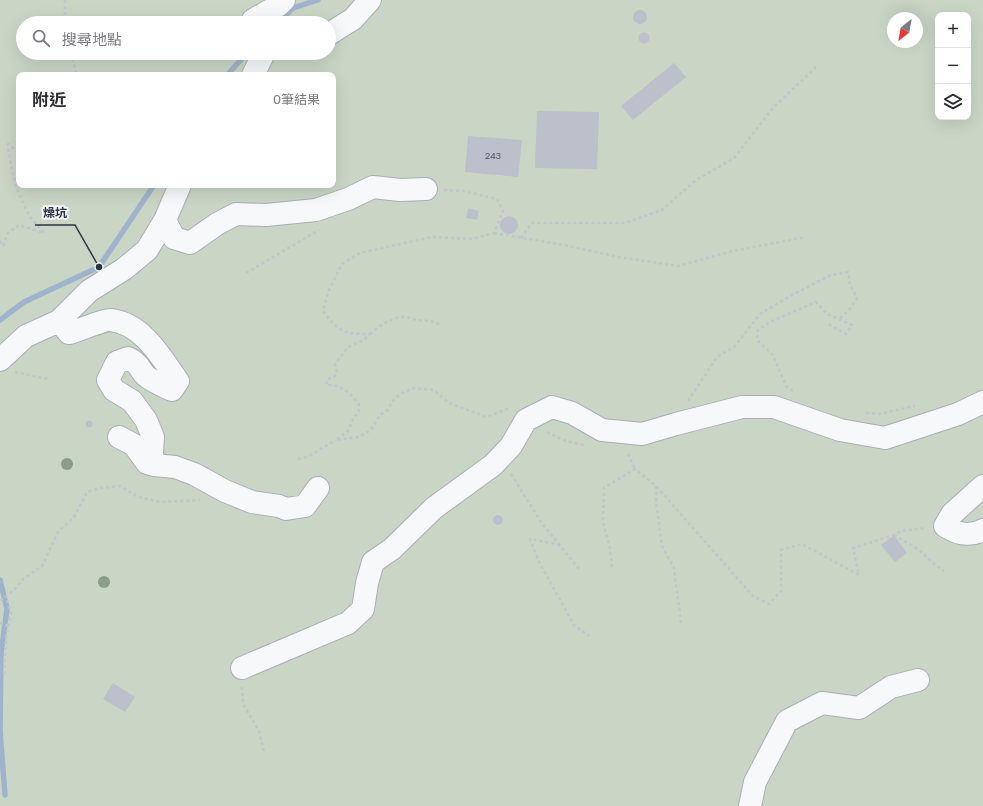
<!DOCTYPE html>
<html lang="zh-TW">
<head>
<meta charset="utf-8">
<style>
  body { margin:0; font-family:"Golos Text","Noto Sans TC",sans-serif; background:#f7f7f7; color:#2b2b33 }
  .controls { position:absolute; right:12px; top:12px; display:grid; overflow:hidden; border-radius:8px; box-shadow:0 4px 16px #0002 }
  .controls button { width:36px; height:36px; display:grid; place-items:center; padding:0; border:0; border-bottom:1px solid #e1e1e2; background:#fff; color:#2b2b33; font:20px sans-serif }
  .compass { position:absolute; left:887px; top:12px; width:36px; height:36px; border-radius:50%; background:#fff; box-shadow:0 4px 16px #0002; rotate:211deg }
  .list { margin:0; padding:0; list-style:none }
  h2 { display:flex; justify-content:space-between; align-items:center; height:52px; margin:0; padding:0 16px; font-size:17px }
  h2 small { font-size:13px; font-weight:400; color:#7c7c81 }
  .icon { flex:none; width:22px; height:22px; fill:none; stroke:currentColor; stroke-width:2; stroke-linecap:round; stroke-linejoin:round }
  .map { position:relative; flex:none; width:983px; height:806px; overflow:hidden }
  .search { position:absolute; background:#fff; box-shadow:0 4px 16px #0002; left:16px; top:16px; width:320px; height:44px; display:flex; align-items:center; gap:10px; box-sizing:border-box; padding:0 14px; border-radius:22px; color:#7c7c81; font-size:15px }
  .panel { position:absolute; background:#fff; box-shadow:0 4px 16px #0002; left:16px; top:72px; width:320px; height:116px; border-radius:8px }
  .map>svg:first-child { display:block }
  .green { fill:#c9d6c5; fill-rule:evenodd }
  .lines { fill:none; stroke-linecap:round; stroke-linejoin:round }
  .stream { stroke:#9fb4cc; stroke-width:5.5 }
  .building { fill:#bbc0ca }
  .minor-casing { stroke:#a9aeb7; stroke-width:24 }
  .path { stroke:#c2c5cb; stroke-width:2.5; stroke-dasharray:3 3; stroke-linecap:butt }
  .minor { stroke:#f7f8fa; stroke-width:22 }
  .tree { fill:#899d89 }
  .labels { text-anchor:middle; stroke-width:4; stroke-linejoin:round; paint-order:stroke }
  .number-label { font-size:9px; fill:#4f5766 }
  .leader { fill:none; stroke:#2b3445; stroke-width:1.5 }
  .callout-dot { fill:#2b3445; stroke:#f4f6f9; stroke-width:1.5 }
  .callout-label { font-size:12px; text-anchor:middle; font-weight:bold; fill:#2b3445; stroke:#f4f6f9; stroke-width:4; stroke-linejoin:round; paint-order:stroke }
</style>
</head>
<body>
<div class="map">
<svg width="983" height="806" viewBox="0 0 983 806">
  <rect width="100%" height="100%" fill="#e4e7ec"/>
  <path class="green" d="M0 0H983V806H0ZM938 15H968V117H938ZM893 18H917V42H893ZM23 23H329V53H23ZM19 75H333V185H19Z"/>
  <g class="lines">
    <path class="stream" d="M277 23 293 8 318 0
      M227 75 247 53
      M0 320 24 302 99 267 154 185
      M0 580 7 609 1 654 0 731 5 795"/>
  </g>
  <path class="building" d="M633 17a7 7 0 1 1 14 0a7 7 0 1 1-14 0Z
    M638.5 38a5.5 5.5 0 1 1 11 0a5.5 5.5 0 1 1-11 0Z
    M674 63 686 77 633 120 621 106Z
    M537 111 599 112 597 169 535 168Z
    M468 136 522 140 518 177 465 172Z
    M468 208 479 211 477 220 466 218Z
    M500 225a9 9 0 1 1 18 0a9 9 0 1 1-18 0Z
    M85.5 424a3.5 3.5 0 1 1 7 0a3.5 3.5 0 1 1-7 0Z
    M493 520a5 5 0 1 1 10 0a5 5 0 1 1-10 0Z
    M894 535 907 553 895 562 881 545Z
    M113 683 135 697 125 712 103 699Z"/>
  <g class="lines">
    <g class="minor-casing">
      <path id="minor" d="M253 20 279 5 284 0
        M329 34 353 19 370 0
        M253 75 264 53
        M180 185 165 220 174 238 190 243 217 224 236 214 266 215 316 210 348 199 373 187 400 190 426 189
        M59 321 69 333C77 331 106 319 111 320 143 324 161 357 178 381L172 390C163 386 153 382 146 376 139 370 141 364 128 358L117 362 108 380 114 390 132 401 146 420 153 437 152 453 154 465 147 463 134 445 119 437
        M0 360 26 336 59 321 89 291 124 269 147 250 165 220
        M154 465 175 467 194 474 225 491 252 502 279 506 286 509 305 506 318 488
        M983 486 952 514 945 526C957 534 969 537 983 530
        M242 668 348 623 363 609 367 583 373 562 392 549 434 508 493 465 511 446 526 420 552 407 572 413 602 430 642 434 676 424 742 407H774L840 430 885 438 958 414 983 402
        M750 806 755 782 787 721 822 703 859 708 891 687 918 680"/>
    </g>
    <path class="path" d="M65 0V23
      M71 53 77 75
      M444 190 464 191 497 199 503 211 494 233 472 239 432 237 360 253 342 264 329 290 323 311C339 332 343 334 370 334L364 340 348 347 335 364 337 372 334 377 328 379 326 385C340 384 351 393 359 405V412L354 417 348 431 336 440 359 437 371 430 380 415 388 410 392 402 400 394 414 388 434 390 449 403 486 417 510 408
      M494 233 564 245 619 257 678 266 733 251 806 237
      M521 238 532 223H625L662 210 696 180 734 158 773 108 818 65
      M0 241 3 246 8 233 19 225 44 233C39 226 30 219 27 211 16 190 10 168 8 144L19 153
      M246 273 319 230
      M370 334C378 326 394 316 406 317 411 318 415 320 419 320 428 321 432 320 440 325
      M15 372 48 379
      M793 391 786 386 773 355 757 340 758 330 770 322 816 302 827 314 852 325 846 334 828 324
      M688 401 717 357 734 347 760 314 792 295 831 275 848 272 850 285 857 298 849 310 839 319
      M866 413 879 414 915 406
      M547 432 563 440 587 446
      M628 454 635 469
      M298 459 307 457 336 440
      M511 474 541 522 579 569
      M656 486V502L662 546 674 568 681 623
      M894 535 919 550 933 563 944 571
      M560 545 530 539 539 562 574 625 589 636
      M612 567 610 549 603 522 604 488 635 469 656 486 753 596 769 604 781 591V550L802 544 859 575 853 548 894 535 901 531 926 528
      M0 600 3 599 17 587 22 580 42 566 58 532 74 517 87 492 100 488 120 486 138 497 161 502 200 500
      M0 623 8 626
      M4 674 6 638 11 613 6 596
      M242 687 243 704 259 731 264 752"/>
    <use href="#minor" class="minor"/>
  </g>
  <g class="tree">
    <circle cx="67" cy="464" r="6"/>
    <circle cx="104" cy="582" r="6"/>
  </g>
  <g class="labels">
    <g class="number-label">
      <text x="493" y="159">243</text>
    </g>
  </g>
  <path class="leader" d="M99 267L75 225H35"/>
  <circle class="callout-dot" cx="99" cy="267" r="4"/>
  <g class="callout-label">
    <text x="55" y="217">燥坑</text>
  </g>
</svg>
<div class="controls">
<button>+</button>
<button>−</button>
<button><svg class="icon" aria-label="layers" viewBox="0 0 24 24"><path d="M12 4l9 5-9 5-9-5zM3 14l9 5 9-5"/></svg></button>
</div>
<svg class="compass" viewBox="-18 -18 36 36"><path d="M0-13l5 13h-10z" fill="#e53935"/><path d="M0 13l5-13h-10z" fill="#7c7c81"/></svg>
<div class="search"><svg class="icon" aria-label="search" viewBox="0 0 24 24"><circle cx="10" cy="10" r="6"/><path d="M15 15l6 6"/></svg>搜尋地點</div>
<section class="panel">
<h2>附近<small>0筆結果</small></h2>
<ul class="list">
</ul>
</section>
</div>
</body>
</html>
